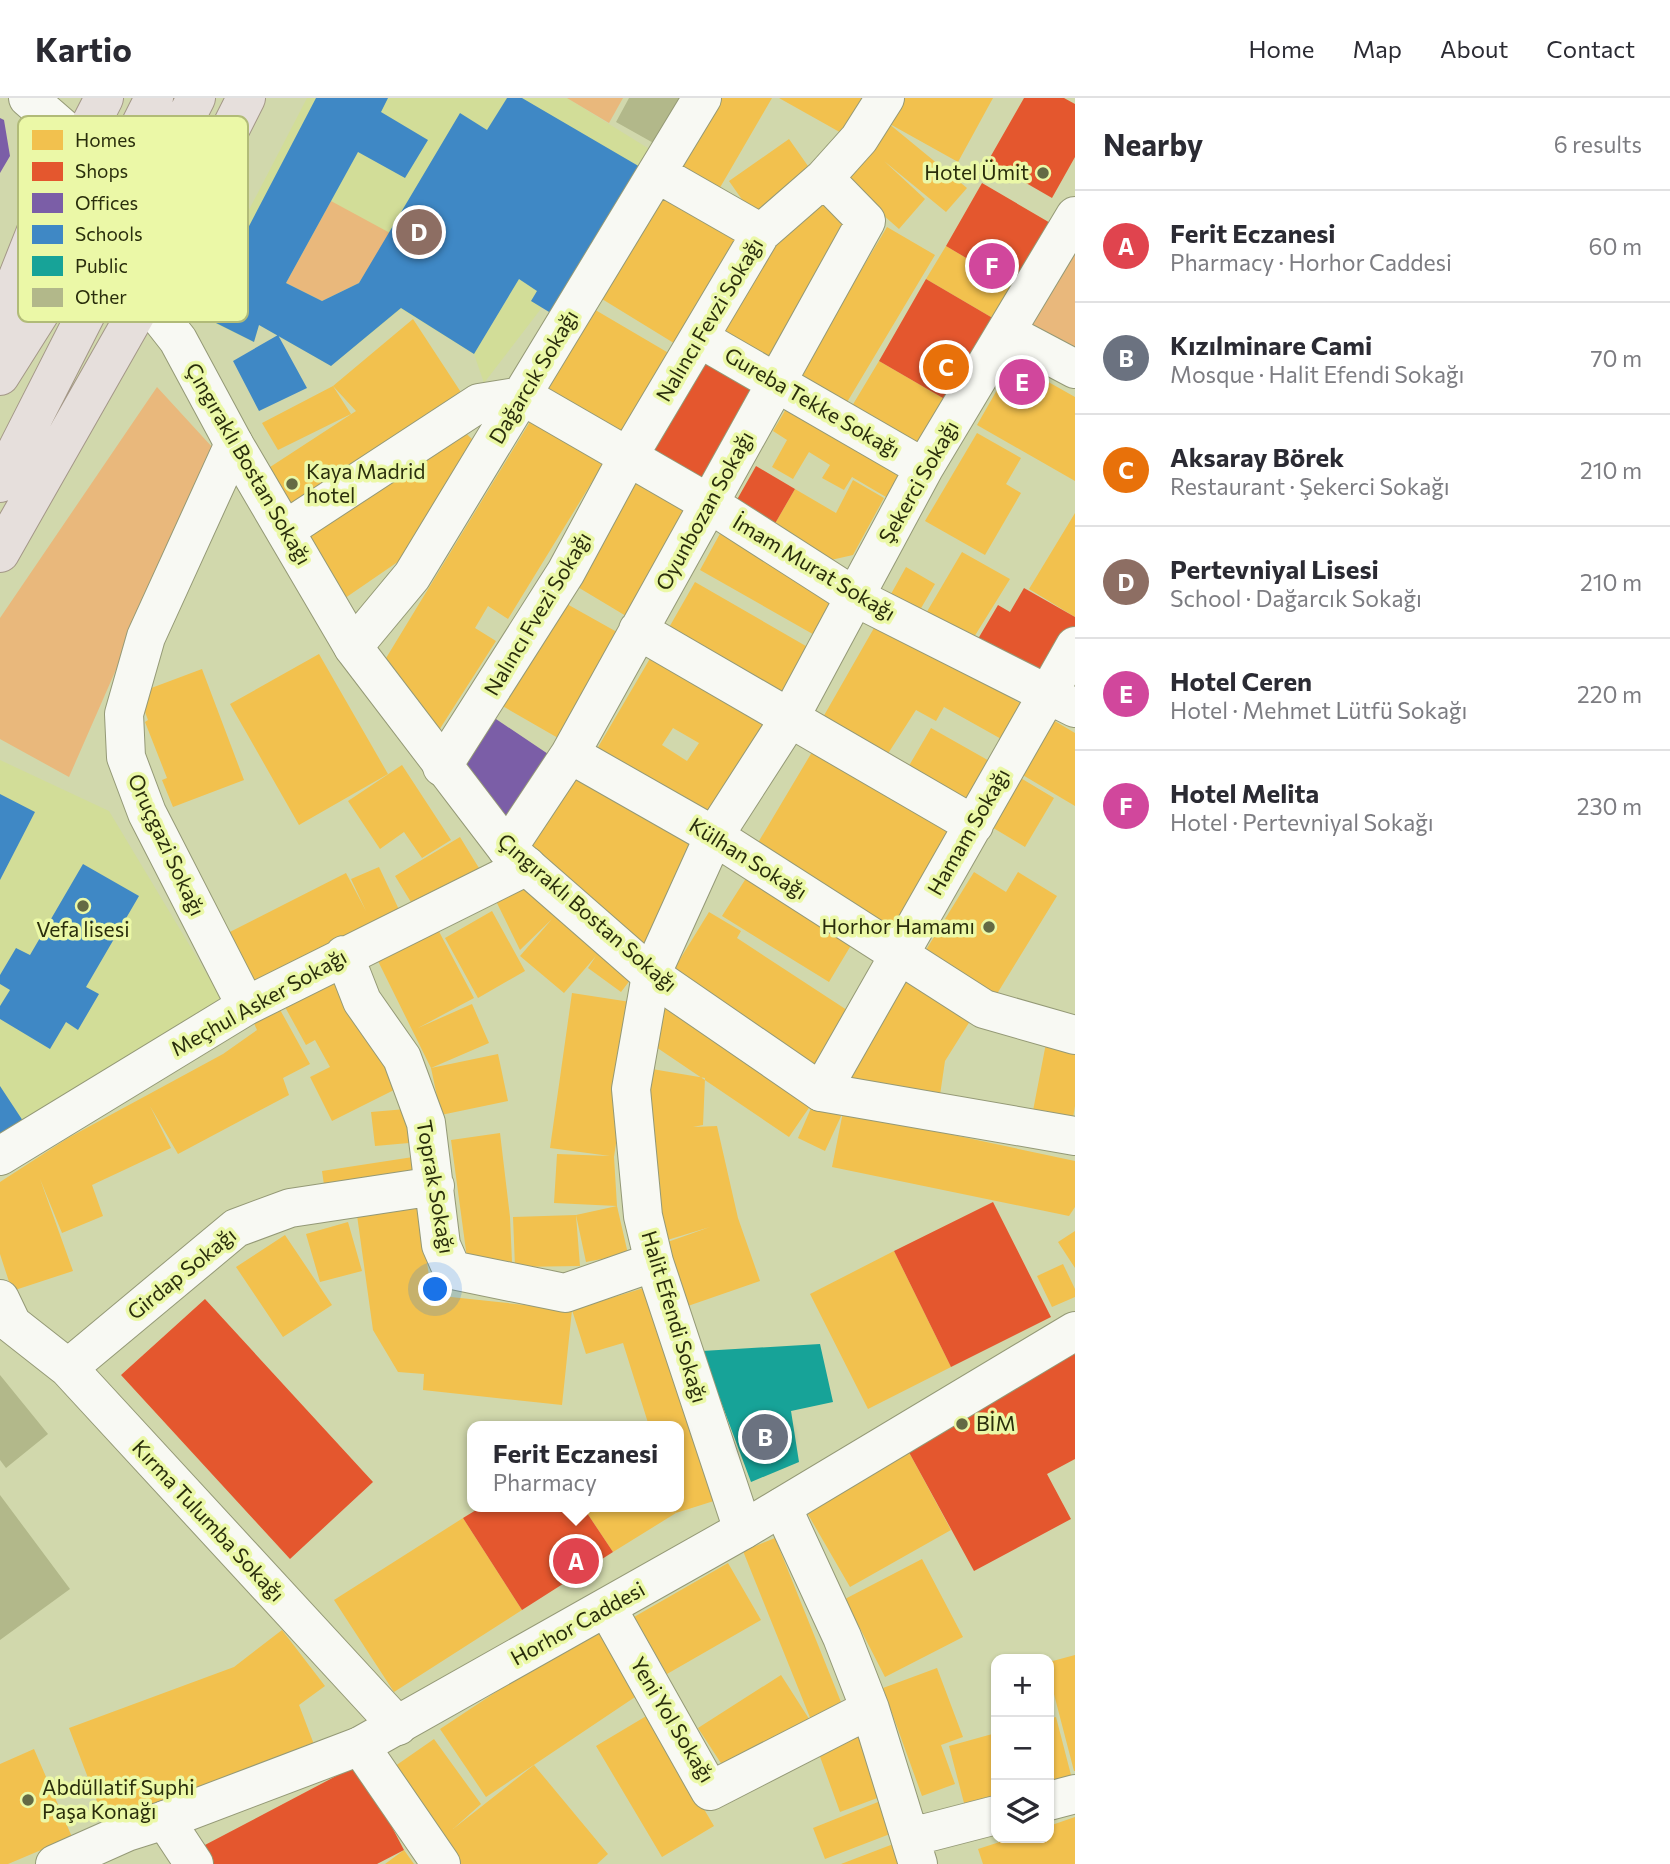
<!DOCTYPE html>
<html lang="en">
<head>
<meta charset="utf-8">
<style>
  body { margin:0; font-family:Commissioner,sans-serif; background:#f7f7f7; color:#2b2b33 }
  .controls { position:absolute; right:21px; bottom:21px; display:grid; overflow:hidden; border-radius:14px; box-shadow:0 2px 5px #0004 }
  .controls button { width:63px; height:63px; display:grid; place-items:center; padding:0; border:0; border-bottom:2px solid #e1e1e2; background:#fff; color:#2b2b33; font:35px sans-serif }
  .you { position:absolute; left:436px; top:1192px; width:24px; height:24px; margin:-18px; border:5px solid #fff; border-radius:50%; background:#1a73e8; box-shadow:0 0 0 10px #1a73e833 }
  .badge { display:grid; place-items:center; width:46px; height:46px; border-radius:50%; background:#646a44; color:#fff; font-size:23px; font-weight:700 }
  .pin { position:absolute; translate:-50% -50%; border:4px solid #fff; box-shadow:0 2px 7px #0006 }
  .popup { position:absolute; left:467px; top:1323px; width:217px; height:91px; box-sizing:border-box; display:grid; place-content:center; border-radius:14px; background:#fff; filter:drop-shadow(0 2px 5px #0005); font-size:23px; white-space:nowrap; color:#7c7c81 }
  .popup b { font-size:26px; color:#2b2b33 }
  .popup::after { content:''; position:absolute; left:50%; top:100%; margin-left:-14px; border:14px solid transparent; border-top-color:#fff }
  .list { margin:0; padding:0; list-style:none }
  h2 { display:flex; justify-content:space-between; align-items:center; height:91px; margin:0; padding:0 28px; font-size:30px }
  h2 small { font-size:23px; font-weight:400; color:#7c7c81 }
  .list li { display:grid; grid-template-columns:46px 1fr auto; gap:21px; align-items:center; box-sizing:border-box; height:112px; padding:0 28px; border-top:2px solid #e1e1e2 }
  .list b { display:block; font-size:26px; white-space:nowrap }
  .list p { margin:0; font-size:23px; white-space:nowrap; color:#7c7c81 }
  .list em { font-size:23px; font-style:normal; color:#7c7c81 }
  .icon { flex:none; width:38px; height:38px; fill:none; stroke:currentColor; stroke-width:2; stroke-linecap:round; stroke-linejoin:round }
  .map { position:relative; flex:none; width:1075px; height:1766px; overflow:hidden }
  header { display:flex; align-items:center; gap:42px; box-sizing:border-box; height:98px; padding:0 35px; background:#fff; border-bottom:2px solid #e1e1e2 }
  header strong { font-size:33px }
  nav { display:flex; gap:38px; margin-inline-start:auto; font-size:24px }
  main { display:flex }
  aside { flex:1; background:#fff }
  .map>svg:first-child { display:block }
  .built { fill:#d2dd98 }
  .green { fill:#e9b87c }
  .homes { fill:#f2c14e; fill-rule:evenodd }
  .shops { fill:#e4572e }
  .offices { fill:#7b5ea7 }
  .schools { fill:#3f88c5 }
  .public { fill:#17a398 }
  .building { fill:#b2b88a }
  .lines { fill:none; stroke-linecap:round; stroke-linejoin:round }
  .minor-casing { stroke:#949976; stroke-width:40 }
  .tertiary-casing { stroke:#949976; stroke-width:40 }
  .primary-casing { stroke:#a39787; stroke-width:40 }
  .minor { stroke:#f8f9f3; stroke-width:38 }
  .tertiary { stroke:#f8f9f3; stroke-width:38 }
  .primary { stroke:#e6dfdc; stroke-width:38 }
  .poi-dot { fill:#646a44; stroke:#ebf8a7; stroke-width:2.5 }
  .labels { text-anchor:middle; stroke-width:7; stroke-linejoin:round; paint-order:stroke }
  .poi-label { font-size:21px; fill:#2a2e0c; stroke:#ebf8a7; text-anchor:start }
  .street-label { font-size:21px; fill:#2a2e0c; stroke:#ebf8a7 }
  .key { fill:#ebf8a7; stroke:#b1bb78; stroke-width:2 }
  .key-label { font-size:19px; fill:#2a2e0c }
</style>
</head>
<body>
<header>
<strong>Kartio</strong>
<nav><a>Home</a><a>Map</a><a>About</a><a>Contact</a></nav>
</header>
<main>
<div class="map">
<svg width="1075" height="1766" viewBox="0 0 1075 1766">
  <rect width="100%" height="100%" fill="#d1d8ac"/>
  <path class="built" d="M307 0H567L659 57 484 285 474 256 401 211 331 268 259 227 254 244 195 216Z
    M0 662 109 713 223 903 0 1041Z"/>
  <path class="green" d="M567 0H623L609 25Z
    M331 103 390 135 359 185 322 203 286 185Z
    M1075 155V258L1028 234Z
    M157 289 213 350 69 679 0 641V520Z"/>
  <path class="homes" d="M719 0H772L718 93 679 71Z
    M779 0H875L852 41Z
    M902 0H993L958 64 888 25Z
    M888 25 967 90 946 114 884 63 925 101 899 131 841 80Z
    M789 41 815 78 755 120 729 83Z
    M669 92 744 139 677 247 602 201Z
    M820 98 862 122 773 279 721 230 781 129Z
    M887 129 935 157 840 316 792 288Z
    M946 148 1015 189 996 222 926 181Z
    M592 210 672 257 619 346 540 299Z
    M413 221 468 305 293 418 264 373 356 313 333 288Z
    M879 263 948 303 916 359 846 318Z
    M1013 264 1075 299V383L977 327Z
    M333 288 351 316 278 352 262 325Z
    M786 311 899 376 886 399 852 379 844 392 822 380 830 367 809 354 793 381 772 369 787 342 773 333Z
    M531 322 603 366 508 521 488 508 475 530 496 543 434 640 380 570Z
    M455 325 473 342 402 461 335 507 295 436Z
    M977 335 1021 360 1006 386 1021 395 985 457 925 423Z
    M629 375 695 415 631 521 566 482Z
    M853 382 884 400 853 457 831 462 773 429 795 391 836 415Z
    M1075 415V519L1029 491Z
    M722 432 848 503 825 543 700 472Z
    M962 454 1010 481 971 544 925 517Z
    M906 469 935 486 920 512 891 496Z
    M695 484 818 555 786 611 663 540Z
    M558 501 624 538 565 644 499 606Z
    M878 523 1032 612 1012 647 944 609 936 623 916 612 882 665 818 628Z
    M655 552 777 624 715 728 594 656ZM673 630 699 645 687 663 662 647Z
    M319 556 388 676 299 727 230 606Z
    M202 571 244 682 173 709 162 682 167 680 145 624 148 622 138 595Z
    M1053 622 1075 635V708L1021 676Z
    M931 630 1000 669 972 717 903 678Z
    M818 644 963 731 896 844 750 758Z
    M402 667 451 742 422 760 404 734 380 751 348 703Z
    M583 672 707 743 646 849 526 756Z
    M1019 679 1054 700 1025 749 990 728Z
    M460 739 482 775 417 814 395 778Z
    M379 769 402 818 248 895 220 839 346 775 366 813 351 781Z
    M750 774 856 839 829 884 722 818Z
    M974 774 1006 794 1018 774 1057 798 992 904 921 860Z
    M522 783 634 877 621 894 588 870 596 858 564 895 520 858 552 821 520 852 495 801Z
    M492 813 525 873 478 900 445 840Z
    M709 814 741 833 737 840 853 916 817 972 669 879Z
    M434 824 474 900 418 930 472 906 489 945 431 970 374 855Z
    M908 871 977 912 945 963 939 1004 839 982Z
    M338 881 396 991 332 1023 310 979 330 969 315 942 306 947 285 909Z
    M572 895 637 905 614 1059 617 1108 628 1156 586 1164 576 1117 617 1108 554 1105 557 1056 610 1058 550 1050Z
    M662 904 916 1029 1075 1063V1109L1069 1118 832 1069 843 1014 825 1053 798 1040 815 1001 789 1039 653 947Z
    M278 908 310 966 283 980 289 997 178 1056 150 1008 171 1050 92 1087 103 1118 62 1135 40 1081 73 1173 12 1193 0 1156V1084L68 1040 223 956 257 932 252 921Z
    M1047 940 1075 945V1008L1072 1026 1032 1018Z
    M498 956 508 1003 441 1017 431 970Z
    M652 971 705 980 703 1027 693 1029 717 1028 738 1120 760 1183 685 1209 662 1146 710 1129 664 1143 644 1031Z
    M406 1011 409 1045 375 1048 371 1014Z
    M500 1035 510 1119 512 1164 467 1160 451 1042Z
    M413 1059 417 1088 326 1101 322 1073Z
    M416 1094 432 1197 572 1212 562 1307 423 1292 424 1276 398 1274 373 1232 355 1103Z
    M576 1117 580 1168 515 1169 513 1119Z
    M348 1124 362 1173 320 1184 306 1136Z
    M1075 1133V1170L1058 1144Z
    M285 1137 332 1207 283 1239 236 1169Z
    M894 1153 951 1269 868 1311 810 1196Z
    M1063 1166 1075 1191V1199L1052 1209 1037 1178Z
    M650 1188 717 1402 676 1415 674 1409H679V1328H649L623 1245 586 1256 572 1212Z
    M905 1347 951 1432 850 1489 802 1406Z
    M583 1409H672L676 1415 613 1454Z
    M463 1420 522 1512 394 1594 334 1502Z
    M775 1440 845 1614 730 1679 698 1630 781 1577 813 1627 743 1453Z
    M922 1461 963 1539 885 1579 845 1501Z
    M728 1465 761 1522 667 1576 634 1519Z
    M602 1524 647 1591 486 1699 440 1631Z
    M282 1532 325 1588 299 1607 315 1649 106 1727 69 1630 234 1569Z
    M1075 1557V1673H1074L1049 1577V1564Z
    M937 1570 963 1639 941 1647 955 1686 922 1698 883 1590Z
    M648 1617 714 1728 662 1759 596 1648Z
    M1056 1619 1071 1677 1049 1683V1621Z
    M854 1627 880 1699 840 1714 814 1642Z
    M996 1635V1697L964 1705 949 1648Z
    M434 1641 481 1706 453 1731 534 1667 608 1756 597 1766H460L388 1673Z
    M34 1651 72 1739 8 1766H0V1666Z
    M878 1704 890 1736 825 1761 813 1730Z
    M1075 1719V1766H983L978 1751 1012 1740H1049V1728Z
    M896 1745 904 1766H841Z
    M404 1752 414 1766H385Z"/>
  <path class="shops" d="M1024 0H1064L1075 6V59L1052 100 988 63Z
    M982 85 1052 126 1015 189 946 148Z
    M926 181 996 222 948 303 879 263Z
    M695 259 760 296 704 392 639 354Z
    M756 368 795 391 773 429 734 407Z
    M1024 490 1075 519V529L1042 585 975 546 998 507 1010 514Z
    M993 1104 1051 1219 951 1269 894 1153Z
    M205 1201 373 1384 290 1461 121 1277Z
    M1075 1256V1361L1047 1376 1071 1421 974 1473 905 1347Z
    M481 1409H583L613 1454 522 1512 463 1420Z
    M359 1666 404 1752 377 1766H213L203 1748Z"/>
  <path class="offices" d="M0 20 4 22 10 58 0 75Z
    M493 619 554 660 508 733 455 674Z"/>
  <path class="schools" d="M316 0H388L381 14 428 42 405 80 358 54 286 185 322 203 359 185 460 15 487 32 507 0H522L647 73 559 220 531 203 537 193 519 181 474 256 401 210 331 268 259 227 254 244 202 218Z
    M278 237 307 290 259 313 233 263Z
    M0 696 35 714 0 782Z
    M83 766 139 798 86 889 99 896 78 932 66 924 50 951 0 921V908L10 892 0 886V877L16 850 30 857Z
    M0 988 25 1026 0 1043Z"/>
  <path class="public" d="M820 1246 833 1304 791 1313 799 1364 751 1384 702 1253Z"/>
  <path class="building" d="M629 0H682L657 47 616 24Z
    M0 1277 48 1336 6 1370 0 1362Z
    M0 1397 70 1491 0 1542Z"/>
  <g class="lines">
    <g class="minor-casing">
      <path id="minor" d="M28 0 81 46
        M658 76 761 135
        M1007 235 1075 271
        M699 240 924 370
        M234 346 146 539 124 616 126 659 147 715 246 908
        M285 432 479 305 523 298 710 406 855 499 1075 610
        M638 532 974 727
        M353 549 412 478 702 0
        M570 656 714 738 984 911 1075 937
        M442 669 566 474 628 359 761 135 824 80 859 41 885 0
        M507 751 570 656 866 123 824 80
        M344 857 362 903 402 960 426 1025 441 1147 452 1172 565 1195 654 1164
        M821 994 1075 548
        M0 1058 246 908 527 768
        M0 1201 12 1226 68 1270 398 1628
        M68 1270 236 1130 290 1110 435 1088
        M782 1409 842 1539 870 1611 918 1766
        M743 1432 654 1164 643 1118 631 991 651 877 714 738 788 623 924 370 1075 118
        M607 1510 710 1693 870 1611
        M360 1648 441 1766
        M1049 1703 1075 1696
        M165 1722 194 1766
        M911 1739 996 1717"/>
    </g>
    <g class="tertiary-casing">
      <path id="tertiary" d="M145 200 178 242 234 346 353 549 507 751 651 877 821 994 1075 1038
        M55 1766 127 1734 165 1722 360 1648 743 1432 1075 1233"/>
    </g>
    <g class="primary-casing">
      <path id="primary" d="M0 224 36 133 104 0
        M0 278 70 167 154 0
        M0 385 196 0
        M0 455 145 200 246 0"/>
    </g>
    <use href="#minor" class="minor"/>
    <use href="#tertiary" class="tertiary"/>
    <use href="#primary" class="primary"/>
  </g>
  <g class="poi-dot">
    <circle cx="1043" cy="75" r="7"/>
    <circle cx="292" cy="386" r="7"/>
    <circle cx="83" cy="808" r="7"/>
    <circle cx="989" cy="829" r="7"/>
    <circle cx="962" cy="1326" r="7"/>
    <circle cx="28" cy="1702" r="7"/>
  </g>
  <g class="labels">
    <g class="poi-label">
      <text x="1029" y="82" text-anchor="end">Hotel Ümit</text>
      <text x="306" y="381">Kaya Madrid<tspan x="306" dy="24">hotel</tspan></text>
      <text x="975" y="836" text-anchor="end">Horhor Hamamı</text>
      <text x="83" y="839" text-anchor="middle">Vefa lisesi</text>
      <text x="976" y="1333">BİM</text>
      <text x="42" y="1697">Abdüllatif Suphi<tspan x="42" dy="24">Paşa Konağı</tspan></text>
    </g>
    <g class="street-label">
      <text transform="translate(710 222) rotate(-59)" y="7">Nalıncı Fevzi Sokağı</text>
      <text transform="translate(534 279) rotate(-59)" y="7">Dağarcık Sokağı</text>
      <text transform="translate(812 305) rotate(30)" y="7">Gureba Tekke Sokağı</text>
      <text transform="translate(248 366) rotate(60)" y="7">Çıngıraklı Bostan Sokağı</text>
      <text transform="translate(919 384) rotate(-60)" y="7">Şekerci Sokağı</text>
      <text transform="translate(705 413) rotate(-61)" y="7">Oyunbozan Sokağı</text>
      <text transform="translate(814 470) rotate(31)" y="7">İmam Murat Sokağı</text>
      <text transform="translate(538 516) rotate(-59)" y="7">Nalıncı Fvezi Sokağı</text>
      <text transform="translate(969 734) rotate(-60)" y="7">Hamam Sokağı</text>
      <text transform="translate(166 747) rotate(65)" y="7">Oruçgazi Sokağı</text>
      <text transform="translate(748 761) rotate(32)" y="7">Külhan Sokağı</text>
      <text transform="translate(587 815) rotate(41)" y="7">Çıngıraklı Bostan Sokağı</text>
      <text transform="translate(259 905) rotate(-29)" y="7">Meçhul Asker Sokağı</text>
      <text transform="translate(435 1089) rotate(80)" y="7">Toprak Sokağı</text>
      <text transform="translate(182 1176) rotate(-39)" y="7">Girdap Sokağı</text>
      <text transform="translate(674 1219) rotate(73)" y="7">Halit Efendi Sokağı</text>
      <text transform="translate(208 1423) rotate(47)" y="7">Kırma Tulumba Sokağı</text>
      <text transform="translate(578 1526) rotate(-29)" y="7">Horhor Caddesi</text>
      <text transform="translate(672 1622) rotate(59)" y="7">Yeni Yol Sokağı</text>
    </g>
  </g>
  <rect x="18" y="18" width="230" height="206" rx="10" class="key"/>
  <rect x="32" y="32" width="31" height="20" fill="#f2c14e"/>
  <rect x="32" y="64" width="31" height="19" fill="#e4572e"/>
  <rect x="32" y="95" width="31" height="20" fill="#7b5ea7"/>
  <rect x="32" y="127" width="31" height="19" fill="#3f88c5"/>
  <rect x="32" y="158" width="31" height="20" fill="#17a398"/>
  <rect x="32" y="190" width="31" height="19" fill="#b2b88a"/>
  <g class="key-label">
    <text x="75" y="49">Homes</text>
    <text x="75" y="80">Shops</text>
    <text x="75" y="112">Offices</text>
    <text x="75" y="143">Schools</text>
    <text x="75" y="175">Public</text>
    <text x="75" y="206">Other</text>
  </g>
</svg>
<div class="controls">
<button>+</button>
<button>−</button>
<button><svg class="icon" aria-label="layers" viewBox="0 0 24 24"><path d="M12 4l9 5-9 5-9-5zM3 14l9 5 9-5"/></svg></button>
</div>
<div class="you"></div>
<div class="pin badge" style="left:576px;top:1463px;background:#e0444e">A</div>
<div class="popup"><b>Ferit Eczanesi</b>Pharmacy</div>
<div class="pin badge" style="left:765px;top:1339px;background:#6b7280">B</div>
<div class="pin badge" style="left:946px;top:269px;background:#e8710a">C</div>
<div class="pin badge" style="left:419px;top:134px;background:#8d6e63">D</div>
<div class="pin badge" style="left:1022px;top:284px;background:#d1479c">E</div>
<div class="pin badge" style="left:992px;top:168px;background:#d1479c">F</div>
</div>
<aside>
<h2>Nearby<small>6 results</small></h2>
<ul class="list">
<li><span class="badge" style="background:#e0444e">A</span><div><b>Ferit Eczanesi</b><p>Pharmacy · Horhor Caddesi</p></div><em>60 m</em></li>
<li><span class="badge" style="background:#6b7280">B</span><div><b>Kızılminare Cami</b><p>Mosque · Halit Efendi Sokağı</p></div><em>70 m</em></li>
<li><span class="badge" style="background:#e8710a">C</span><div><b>Aksaray Börek</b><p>Restaurant · Şekerci Sokağı</p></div><em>210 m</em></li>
<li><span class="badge" style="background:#8d6e63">D</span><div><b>Pertevniyal Lisesi</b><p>School · Dağarcık Sokağı</p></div><em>210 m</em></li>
<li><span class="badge" style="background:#d1479c">E</span><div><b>Hotel Ceren</b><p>Hotel · Mehmet Lütfü Sokağı</p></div><em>220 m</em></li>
<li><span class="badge" style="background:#d1479c">F</span><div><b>Hotel Melita</b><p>Hotel · Pertevniyal Sokağı</p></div><em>230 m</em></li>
</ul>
</aside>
</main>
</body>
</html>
